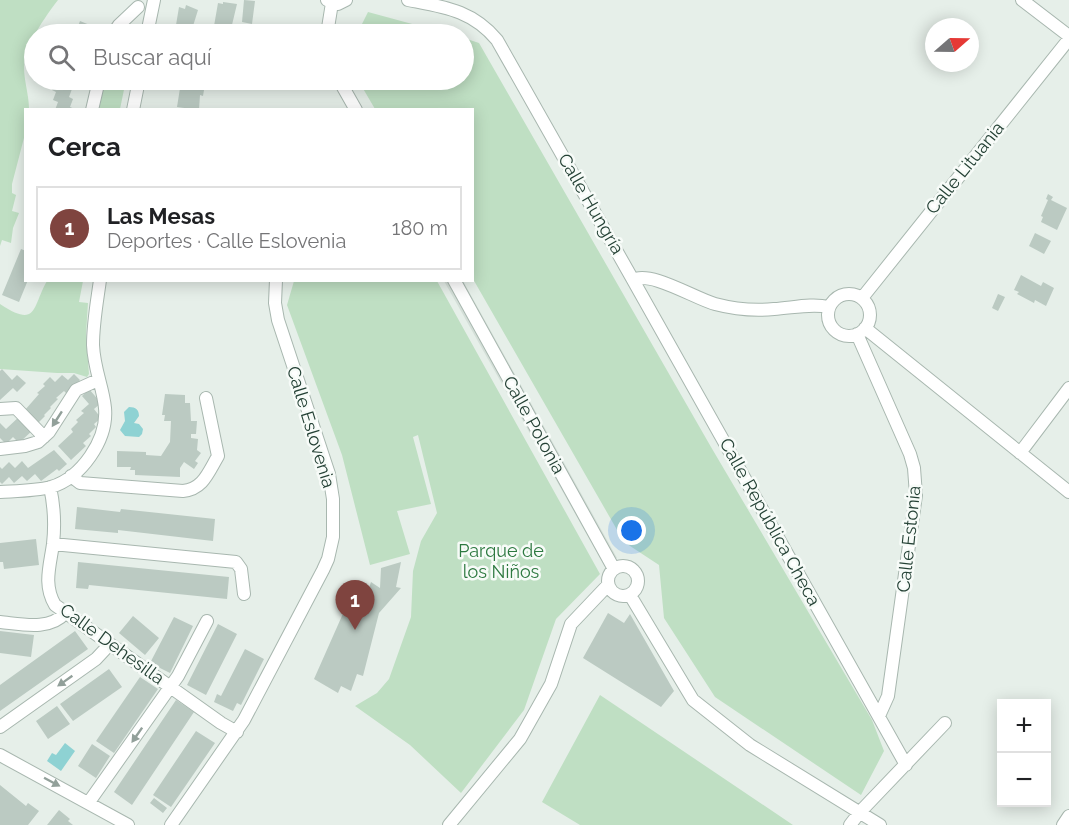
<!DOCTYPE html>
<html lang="es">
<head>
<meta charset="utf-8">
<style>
  body { margin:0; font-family:Raleway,sans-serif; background:#f6f6f6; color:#202124 }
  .controls { position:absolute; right:18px; bottom:18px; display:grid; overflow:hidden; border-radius:0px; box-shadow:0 3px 15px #0003 }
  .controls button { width:54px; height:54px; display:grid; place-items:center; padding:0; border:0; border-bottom:2px solid #e0e0e0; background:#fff; color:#202124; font:30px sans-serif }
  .compass { position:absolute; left:925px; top:18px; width:54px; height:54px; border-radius:50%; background:#fff; box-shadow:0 3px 15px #0003; rotate:70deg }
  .you { position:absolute; left:632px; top:531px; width:21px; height:21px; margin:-15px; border:4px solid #fff; border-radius:50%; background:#1a73e8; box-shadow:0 0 0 9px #1a73e833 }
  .badge { display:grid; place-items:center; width:39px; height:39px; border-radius:50%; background:#7f443f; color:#fff; font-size:20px; font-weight:700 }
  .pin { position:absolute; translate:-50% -50px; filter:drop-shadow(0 2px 3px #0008) }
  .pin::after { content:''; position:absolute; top:32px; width:21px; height:18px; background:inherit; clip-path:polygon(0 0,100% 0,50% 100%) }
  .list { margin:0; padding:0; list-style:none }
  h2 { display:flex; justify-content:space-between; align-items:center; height:78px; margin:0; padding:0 24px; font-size:26px }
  h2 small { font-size:20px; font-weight:400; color:#757577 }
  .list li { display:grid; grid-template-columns:39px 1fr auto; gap:18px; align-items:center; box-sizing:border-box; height:84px; margin:0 12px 12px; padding:0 12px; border:2px solid #e0e0e0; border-radius:0px }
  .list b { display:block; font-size:22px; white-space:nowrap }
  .list p { margin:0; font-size:20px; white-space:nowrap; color:#757577 }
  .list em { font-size:20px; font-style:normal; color:#757577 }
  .icon { flex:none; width:33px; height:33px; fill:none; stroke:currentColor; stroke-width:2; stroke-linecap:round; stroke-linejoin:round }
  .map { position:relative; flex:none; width:1069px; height:825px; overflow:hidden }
  .search { position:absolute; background:#fff; box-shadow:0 3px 15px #0003; left:24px; top:24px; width:450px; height:66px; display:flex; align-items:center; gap:15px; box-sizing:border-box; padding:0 21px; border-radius:33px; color:#757577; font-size:22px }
  .panel { position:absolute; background:#fff; box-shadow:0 3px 15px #0003; left:24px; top:108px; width:450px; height:174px; border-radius:0px }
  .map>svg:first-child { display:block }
  .built { fill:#d4dfd8 }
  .green { fill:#bfdfc3 }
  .water { fill:#8ed2d3 }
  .building { fill:#bbcac2 }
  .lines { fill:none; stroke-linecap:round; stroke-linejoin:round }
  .street-casing { stroke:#a8b7af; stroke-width:14 }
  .street { stroke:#fff; stroke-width:12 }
  .oneway { fill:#92a09a }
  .labels { text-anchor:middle; stroke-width:5; stroke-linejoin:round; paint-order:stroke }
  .street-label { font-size:18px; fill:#244135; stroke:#f7fbf8 }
  .park-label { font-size:18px; fill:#2d7940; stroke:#f7fbf8 }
</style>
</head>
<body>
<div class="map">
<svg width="1069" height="825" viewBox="0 0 1069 825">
  <rect width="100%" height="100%" fill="#e6efe9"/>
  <path class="built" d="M444 281H463L617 558 604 565Z"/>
  <path class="green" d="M0 0H58C45 17 25 45 24 67 24 81 29 95 29 109L26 110 25 134 12 184V193L16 195 12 211 19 213 13 228 11 243 2 240 0 246Z
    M368 12 449 34H357Z
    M464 38 479 43 711 447 872 720 884 751 861 795 715 697 664 618 659 565 624 542 473 279 472 110 375 109 358 80H464Z
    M105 80H126L120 109 99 110Z
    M47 281H83L79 302 88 303 86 334 89 374 87 377 74 373H57L0 369V304C38 329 32 307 47 281Z
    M294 281H437L600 574 556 619 524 710 461 793 410 745 355 706 377 693 389 679 411 617 413 571 421 541 437 513 418 435 413 437 431 504 397 511 410 554 370 565 342 455 287 305Z
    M600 695 793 825H580L542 802Z"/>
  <path class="water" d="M129 407C136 407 139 410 139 416L134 423 139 424 143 429 142 434 139 437 125 436 120 430 125 421 124 412Z
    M65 743 75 751 61 771 47 761 52 753 56 755Z"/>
  <path class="building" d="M244 0 255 1 252 24 242 22Z
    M223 2 237 4 231 29 214 26 218 3 223 4Z
    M186 5 198 10 193 26 195 27 194 34 175 31 179 7 185 9Z
    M80 21 97 28 95 34H69L73 27 77 29Z
    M49 80H71L68 88 72 89 69 97 73 99 70 107 77 110H55L58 102 53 100 56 92 52 90 55 83Z
    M181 82 205 84 203 96 200 95 199 110 177 107Z
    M1048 194 1053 197 1051 200 1067 208 1057 230 1041 222 1043 217 1041 216 1048 200 1046 199Z
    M1035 233 1051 241 1044 254 1029 246Z
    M21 249 26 251V280H28L19 302 2 295Z
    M1021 275 1041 286 1043 282 1054 288 1046 306 1035 300 1034 303 1017 294 1019 292 1014 290Z
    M998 294 1005 297 998 311 992 308Z
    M2 369 12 380 17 375 26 383 17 392 13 388 0 400V371Z
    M74 374 80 380 68 395 64 391 56 398 58 399 50 407 51 408 44 415 45 416 38 423 25 410 39 394 37 393 45 386 43 384 50 377 55 382 62 375 68 380Z
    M89 389 101 403 94 409 101 418 94 424 96 427 89 434 91 436 83 443 86 446 71 460 58 446 73 432 71 429 78 422 76 420 84 413 81 411 89 404 82 396Z
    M165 394 185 395V403H190L191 421H197L196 434H191V438L198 439 197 450 201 453 195 461 198 463 194 469 184 462 180 468V477L135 475V470H130L131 467H117V451L146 452V455L161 456 170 442 171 421H164L165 415H162Z
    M21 415 34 429 19 443 13 437 6 444 0 438V423L6 429Z
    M54 450 67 464 59 471 57 469 41 481 35 474 27 481 22 476 14 483 9 477 2 484 0 482V467L2 469 9 462 15 468 22 461 28 468Z
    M77 507 120 512 121 509 215 519 213 541 118 530V533L75 529Z
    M36 539 39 565 4 569 3 562H0V543Z
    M78 562 229 577 227 599 89 585 88 589 76 588Z
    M401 562 396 587 401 588 379 613 363 676 357 674 351 691 341 686 338 693 314 679 353 591 366 597 371 582 380 588 381 568Z
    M608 613 624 623 630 614 674 691 661 707 583 658Z
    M133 616 159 638 145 655 119 633Z
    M174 617 193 626 170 673 150 663Z
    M218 624 237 634 206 695 187 685Z
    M0 631 34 635 31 657 0 653Z
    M75 631 88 649 0 711V685Z
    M245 649 264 659 241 705 237 703 233 711 214 702 217 694 221 696Z
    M109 669 122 687 73 721 60 704Z
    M140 677 158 689 114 753 96 741Z
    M176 700 194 712 132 805 114 792Z
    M57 706 70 724 48 739 36 721Z
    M196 731 215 743 171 807 153 795Z
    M92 744 110 756 96 778 78 766Z
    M0 785 26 806 28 803 39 811 28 825H0Z
    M154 798 167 808 163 813 150 803Z
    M59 810 70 819 68 821 73 825H47Z"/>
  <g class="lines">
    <g class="street-casing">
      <path id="street" d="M327 0 338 4 346 0
        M408 0C444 7 472 10 497 40L633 280C650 270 696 299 715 304 734 309 754 311 774 309 792 308 811 303 829 307
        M1022 0 1069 36
        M113 34 119 25 138 7
        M147 34 154 0
        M327 34 332 3
        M339 80 356 110
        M92 110 99 80
        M133 110 139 80
        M454 280 614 569
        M633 280 906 765
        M828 315a21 21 0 1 1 42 0a21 21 0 1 1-42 0Z
        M862 298 1069 39
        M865 328 1069 492
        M857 334 910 454 914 468 916 495 888 696 879 716
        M0 409 16 408 44 437
        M0 449 25 446 38 442 49 432 76 390 98 380
        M1020 453 1069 388
        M71 476 80 483 183 491C203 489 208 473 218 456L206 398
        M50 487C54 505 55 526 53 544 50 566 43 585 55 605L221 723 237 732
        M0 492C17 491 35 491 51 487 81 478 108 440 105 408 103 387 94 369 93 345 93 323 97 302 100 280
        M53 544 236 562 241 569 244 594
        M608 581a15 15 0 1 1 30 0a15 15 0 1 1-30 0Z
        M630 595 693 700 750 745 880 825
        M0 622C21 624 50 631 65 613
        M0 727 96 659 110 644
        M0 755 128 825
        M89 802 178 676 207 621
        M171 825 244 720 323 570 328 559 333 537V499L329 474 278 320 275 303 276 280
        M449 825 520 739 551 684 571 624 608 585
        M850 825 860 812 945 723
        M1063 825 1069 816"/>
    </g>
    <use href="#street" class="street"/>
  </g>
  <defs><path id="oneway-solid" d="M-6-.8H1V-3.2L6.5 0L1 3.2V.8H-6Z" transform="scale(1.5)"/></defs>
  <g class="oneway">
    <use href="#oneway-solid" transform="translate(57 419) rotate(123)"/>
    <use href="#oneway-solid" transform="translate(65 681) rotate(145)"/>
    <use href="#oneway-solid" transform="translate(137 735) rotate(125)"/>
    <use href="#oneway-solid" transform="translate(52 782) rotate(28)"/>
  </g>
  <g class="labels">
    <g class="street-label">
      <text transform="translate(965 168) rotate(-51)" y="6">Calle Lituania</text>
      <text transform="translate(591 204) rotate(60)" y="6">Calle Hungría</text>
      <text transform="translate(534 425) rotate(61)" y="6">Calle Polonia</text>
      <text transform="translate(311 427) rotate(73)" y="6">Calle Eslovenia</text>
      <text transform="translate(770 522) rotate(61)" y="6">Calle República Checa</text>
      <text transform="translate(909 539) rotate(-84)" y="6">Calle Estonia</text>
      <text transform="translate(112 644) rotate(36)" y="6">Calle Dehesilla</text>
    </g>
    <g class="park-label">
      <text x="501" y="557">Parque de<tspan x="501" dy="21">los Niños</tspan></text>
    </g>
  </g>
</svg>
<div class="controls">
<button>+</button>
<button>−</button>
</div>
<svg class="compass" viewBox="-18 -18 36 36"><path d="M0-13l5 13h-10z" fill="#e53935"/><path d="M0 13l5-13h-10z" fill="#757577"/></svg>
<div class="you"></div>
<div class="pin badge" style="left:355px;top:630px">1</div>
<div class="search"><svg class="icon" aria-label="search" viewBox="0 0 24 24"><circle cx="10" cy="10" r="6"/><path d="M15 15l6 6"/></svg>Buscar aquí</div>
<section class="panel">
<h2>Cerca<small></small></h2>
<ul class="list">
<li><span class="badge">1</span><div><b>Las Mesas</b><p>Deportes · Calle Eslovenia</p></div><em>180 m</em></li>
</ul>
</section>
</div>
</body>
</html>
